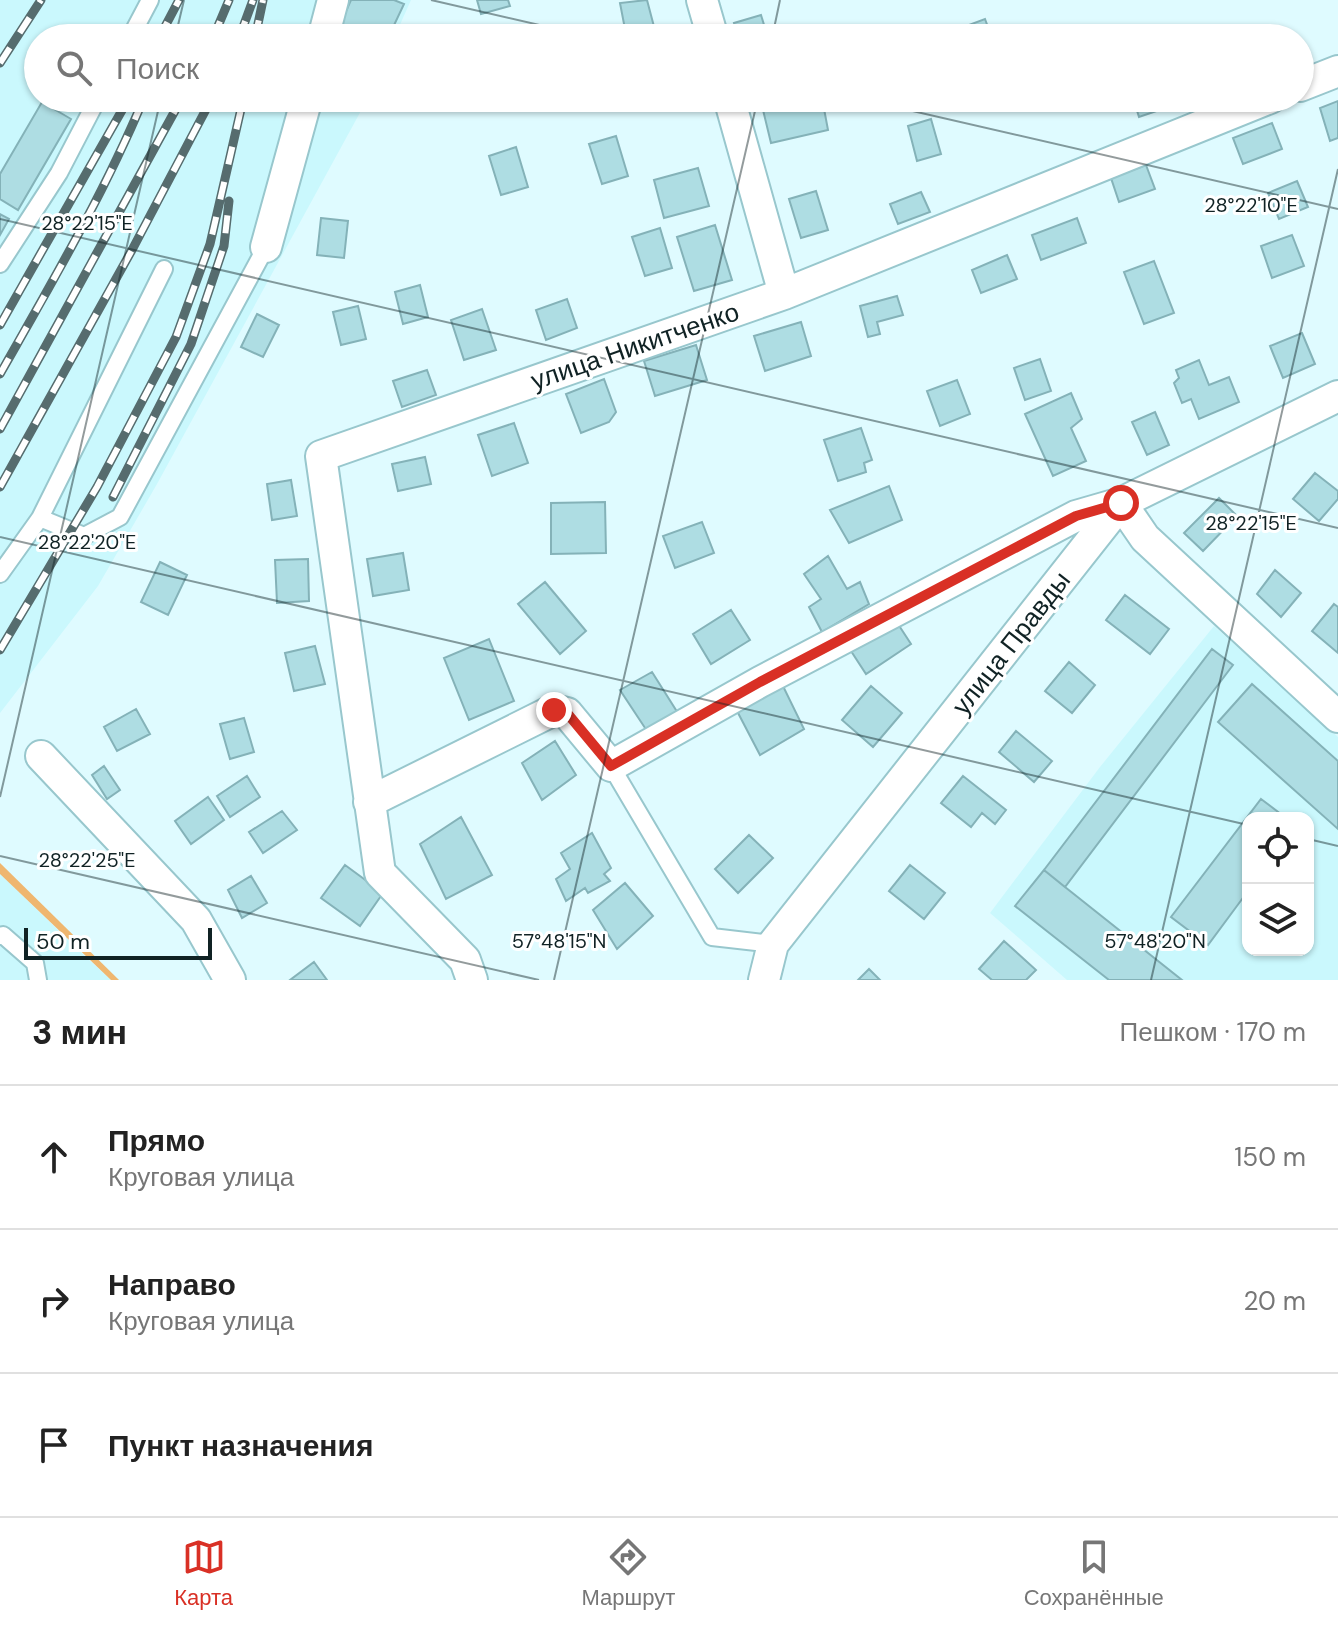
<!DOCTYPE html>
<html lang="ru">
<head>
<meta charset="utf-8">
<style>
  body { margin:0; font-family:"DM Sans",sans-serif; background:#f2f2f2; color:#222 }
  .controls { position:absolute; right:24px; bottom:24px; display:grid; overflow:hidden; border-radius:16px; box-shadow:0 2px 6px #0004 }
  .controls button { width:72px; height:72px; display:grid; place-items:center; padding:0; border:0; border-bottom:2px solid #e0e0e0; background:#fff; color:#222; font:40px sans-serif }
  .scale { position:absolute; left:24px; bottom:20px; width:188px; box-sizing:border-box; padding-left:8px; border:4px solid #102224; border-top:0; font-size:22px; line-height:28px; white-space:nowrap; color:#102224; -webkit-text-stroke:6px #fff; paint-order:stroke }
  .stop { position:absolute; width:24px; height:24px; margin:-18px; border:6px solid #d93025; border-radius:50%; background:#fff }
  .stop.end { background:#d93025; border-color:#fff; box-shadow:0 2px 8px #0008 }
  .list { margin:0; padding:0; list-style:none }
  h2 { display:flex; justify-content:space-between; align-items:center; height:104px; margin:0; padding:0 32px; font-size:34px }
  h2 small { font-size:26px; font-weight:400; color:#767676 }
  .list li { display:grid; grid-template-columns:52px 1fr auto; gap:24px; align-items:center; box-sizing:border-box; height:144px; padding:0 32px; border-top:2px solid #e0e0e0 }
  .list b { display:block; font-size:30px; white-space:nowrap }
  .list p { margin:0; font-size:26px; white-space:nowrap; color:#767676 }
  .list em { font-size:26px; font-style:normal; color:#767676 }
  .icon { flex:none; width:44px; height:44px; fill:none; stroke:currentColor; stroke-width:2; stroke-linecap:round; stroke-linejoin:round }
  .map { position:relative; flex:none; width:1338px; height:980px; overflow:hidden }
  .search { position:absolute; background:#fff; box-shadow:0 2px 6px #0004; left:24px; right:24px; top:24px; height:88px; display:flex; align-items:center; gap:20px; box-sizing:border-box; padding:0 28px; border-radius:44px; color:#767676; font-size:30px }
  .sheet { height:536px; background:#fff }
  nav { display:flex; justify-content:space-around; align-items:center; box-sizing:border-box; height:112px; border-top:2px solid #e0e0e0; background:#fff; font-size:22px; color:#767676 }
  nav a { display:grid; justify-items:center; gap:4px }
  nav .on { color:#d93025 }
  .map>svg:first-child { display:block }
  .built { fill:#caf8fd; fill-rule:evenodd }
  .green { fill:#efb66f }
  .building { fill:#aedde3; stroke:#84b2b8; stroke-width:2 }
  .lines { fill:none; stroke-linecap:round; stroke-linejoin:round }
  .service-casing { stroke:#98c7cd; stroke-width:20 }
  .minor-casing { stroke:#98c7cd; stroke-width:34 }
  .service { stroke:#fff; stroke-width:16 }
  .minor { stroke:#fff; stroke-width:30 }
  .rail-casing { stroke:#566c6e; stroke-width:9 }
  .rail { stroke:#fff; stroke-width:6; stroke-dasharray:18; stroke-linecap:butt }
  .route { stroke:#d93025; stroke-width:10 }
  .ticks { fill:none; stroke:#102224; stroke-width:2; stroke-opacity:0.45 }
  .labels { text-anchor:middle; stroke-width:6; stroke-linejoin:round; paint-order:stroke }
  .street-label { font-size:26px; fill:#102224; stroke:#fff }
  .ticks-label { font-size:20px; text-anchor:middle; fill:#102224; stroke:#fff; stroke-width:6; stroke-linejoin:round; paint-order:stroke }
</style>
</head>
<body>
<div class="map">
<svg width="1338" height="980" viewBox="0 0 1338 980">
  <rect width="100%" height="100%" fill="#dffbff"/>
  <path class="built" d="M0 0H411L394 38H38V98H368L157 484 98 586 0 713Z
    M1214 626 1338 737V980H1067L990 913 1100 767ZM1248 818H1308V950H1248Z
    M0 874 87 958 111 980H0Z"/>
  <path class="green" d="M0 863 119 980H111L0 874Z"/>
  <path class="building" d="M351 0H394L404 4 388 38H334Z
    M477 0H508L510 6 481 14Z
    M647 0 657 38H614L612 33 625 29 620 3Z
    M761 15 768 38H739L734 23Z
    M985 19 992 38H962L958 29Z
    M1067 28 1071 38H1041V37Z
    M816 98H822L828 130 771 143 763 110Z
    M1133 98H1179L1180 103 1139 117Z
    M1338 101V138L1330 141 1320 108Z
    M42 102 71 119 18 210 0 199V174Z
    M931 119 941 154 917 161 908 126Z
    M1272 123 1282 149 1243 164 1233 138Z
    M616 136 628 176 602 184 589 144Z
    M516 147 528 187 501 195 489 156Z
    M1146 165 1155 189 1119 202 1111 178Z
    M698 168 709 206 664 218 654 180Z
    M1297 181 1308 207 1279 219 1268 193Z
    M816 191 828 230 801 238 789 199Z
    M921 192 930 212 898 224 890 204Z
    M0 214 9 219 0 235Z
    M321 218 348 221 344 258 317 255Z
    M1077 218 1086 243 1041 260 1032 235Z
    M715 225 732 280 694 291 677 237Z
    M660 228 672 268 645 276 632 237Z
    M1292 235 1304 266 1272 278 1261 246Z
    M1007 255 1017 279 981 293 972 270Z
    M1154 261 1174 313 1144 324 1124 272Z
    M420 285 428 317 403 324 395 292Z
    M897 296 903 315 877 322 880 334 868 337 860 306Z
    M567 299 577 328 546 340 536 310Z
    M358 306 366 339 341 345 333 312Z
    M482 309 496 350 464 360 451 320Z
    M257 314 279 325 263 357 241 347Z
    M801 322 811 356 765 371 754 336Z
    M1302 333 1315 364 1283 378 1270 346Z
    M696 345 707 380 655 396 644 361Z
    M1040 359 1051 391 1025 400 1014 368Z
    M1199 360 1209 385 1229 377 1239 402 1199 419 1191 399 1182 403 1174 383 1179 378 1176 370Z
    M427 370 436 395 402 407 393 381Z
    M604 379 616 412 609 422 581 433 566 394Z
    M957 380 970 414 940 426 927 391Z
    M1071 393 1082 419 1071 428 1086 461 1053 476 1025 414Z
    M1155 412 1169 445 1147 455 1132 422Z
    M514 423 528 463 492 476 478 435Z
    M861 428 872 460 864 463 866 472 838 481 824 440Z
    M425 457 431 484 398 491 392 464Z
    M1315 473 1338 491V499L1319 521 1293 499Z
    M291 480 297 516 272 520 267 484Z
    M889 486 902 520 849 543 830 510Z
    M1219 498 1237 516 1203 551 1184 533Z
    M605 502 606 553 551 554V503Z
    M702 522 714 553 675 568 663 536Z
    M403 553 409 590 373 596 367 559Z
    M828 556 847 589 860 582 869 604 822 632 809 607 821 599 804 574Z
    M308 559 309 601 277 603 275 560Z
    M160 562 187 575 168 615 141 602Z
    M1275 570 1301 593 1281 617 1257 594Z
    M545 582 586 631 560 654 518 604Z
    M1125 595 1169 629 1150 654 1106 620Z
    M1334 604 1338 607V653L1312 631Z
    M731 610 750 640 711 664 693 634Z
    M896 621 911 644 866 674 851 651Z
    M489 639 514 701 469 720 444 658Z
    M315 646 325 684 294 691 285 653Z
    M1212 649 1233 665 1065 887 1044 870Z
    M1069 662 1095 685 1072 713 1045 691Z
    M652 672 681 718 651 737 620 690Z
    M781 682 804 729 760 755 736 709Z
    M1252 684 1338 761V829L1218 722Z
    M871 686 902 713 873 747 842 720Z
    M136 709 150 734 117 751 104 727Z
    M244 718 254 752 230 759 220 724Z
    M1016 731 1052 761 1034 782 999 752Z
    M555 741 576 775 542 800 522 763Z
    M104 766 120 790 107 799 92 775Z
    M247 776 260 797 230 817 217 796Z
    M963 776 1006 810 995 824 982 813 971 827 941 803Z
    M208 797 224 820 191 844 175 821Z
    M1261 799 1286 818H1248V891L1208 945 1171 917Z
    M282 811 297 830 263 853 249 832Z
    M461 817 492 875 446 899 420 844Z
    M592 833 611 868 604 874 610 881 588 893 585 888 566 901 556 879 570 869 561 853Z
    M749 835 773 858 738 893 715 869Z
    M345 865 383 893 360 926 321 898Z
    M910 865 945 893 924 919 889 891Z
    M1044 870 1065 887 1182 980H1109L1015 906Z
    M251 876 267 903 242 918 228 890Z
    M625 883 653 916 617 949 593 910Z
    M1004 941 1036 970 1026 980H992L979 969Z
    M314 962 327 980H290Z
    M869 969 880 980H858Z"/>
  <g class="lines">
    <g class="service-casing">
      <path id="service" d="M130 38 150 0
        M0 264 59 173 98 98
        M40 518 164 269
        M0 574 40 518 84 536 120 517 266 247
        M611 766 712 937 773 944
        M0 936 3 935 35 963 38 980"/>
    </g>
    <g class="minor-casing">
      <path id="minor" d="M702 0 713 38
        M323 38 333 0
        M1300 86 1338 71
        M729 98 784 294
        M266 247 307 98
        M41 756 196 920 230 980
        M369 802 554 710 567 713 611 766 760 682 1076 516 1121 503 1145 538 1338 717
        M472 980 465 960 380 873 321 456 784 294 1270 98
        M764 980 773 944 1121 503 1338 396"/>
    </g>
    <use href="#service" class="service"/>
    <use href="#minor" class="minor"/>
    <g class="rail-casing">
      <path id="rail" d="M159 38 179 0
        M213 38 229 0
        M239 38 253 0
        M255 38 263 0
        M0 63 41 0
        M0 325 129 98
        M0 374C51 284 104 194 144 98
        M0 429 182 98
        M0 487 132 250 212 98
        M113 497 191 344 224 246 229 201
        M0 650 97 487 176 337 210 244 241 109"/>
    </g>
    <use href="#rail" class="rail"/>
  </g>
  <g class="lines">
    <path class="route" d="M554 710 567 713 611 766 760 682 1076 516 1121 503"/>
  </g>
  <path class="ticks" d="M431 0 596 38M175 38 184 0M772 38 780 0M856 98 1338 209M0 219 1338 528M0 537 1248 825M0 797 161 98M1308 839 1338 846M0 856 539 980M554 980 758 98M1151 980 1338 169"/>
  <g class="labels">
    <g class="street-label">
      <text transform="translate(635 346) rotate(-19)" y="9">улица Никитченко</text>
      <text transform="translate(1011 643) rotate(-52)" y="9">улица Правды</text>
    </g>
  </g>
  <g class="ticks-label">
    <text x="1251" y="212">28°22'10"E</text>
    <text x="87" y="230">28°22'15"E</text>
    <text x="1251" y="530">28°22'15"E</text>
    <text x="87" y="549">28°22'20"E</text>
    <text x="87" y="867">28°22'25"E</text>
    <text x="559" y="948">57°48'15"N</text>
    <text x="1155" y="948">57°48'20"N</text>
  </g>
</svg>
<div class="controls">
<button><svg class="icon" aria-label="locate" viewBox="0 0 24 24"><circle cx="12" cy="12" r="6"/><path d="M12 2v4M12 18v4M2 12h4M18 12h4"/></svg></button>
<button><svg class="icon" aria-label="layers" viewBox="0 0 24 24"><path d="M12 4l9 5-9 5-9-5zM3 14l9 5 9-5"/></svg></button>
</div>
<div class="scale">50 m</div>
<div class="stop" style="left:1121px;top:503px"></div>
<div class="stop end" style="left:554px;top:710px"></div>
<div class="search"><svg class="icon" aria-label="search" viewBox="0 0 24 24"><circle cx="10" cy="10" r="6"/><path d="M15 15l6 6"/></svg>Поиск</div>
</div>
<section class="sheet">
<h2>3 мин<small>Пешком · 170 m</small></h2>
<ul class="list">
<li><svg class="icon" aria-label="ahead" viewBox="0 0 24 24"><path d="M12 20V5M6 11l6-6 6 6"/></svg><div><b>Прямо</b><p>Круговая улица</p></div><em>150 m</em></li>
<li><svg class="icon" aria-label="right" viewBox="0 0 24 24"><path d="M7 20v-9h11M14 6l5 5-5 5"/></svg><div><b>Направо</b><p>Круговая улица</p></div><em>20 m</em></li>
<li><svg class="icon" aria-label="arrive" viewBox="0 0 24 24"><path d="M6 21V4h12l-3 4 3 4H6"/></svg><div><b>Пункт назначения</b></div></li>
</ul>
</section>
<nav>
<a class="on"><svg class="icon" aria-label="map" viewBox="0 0 24 24"><path d="M3 6l6-2 6 2 6-2v14l-6 2-6-2-6 2zM9 4v14M15 6v14"/></svg>Карта</a>
<a><svg class="icon" aria-label="directions" viewBox="0 0 24 24"><path d="M12 3l9 9-9 9-9-9zM9 14v-3h6M13 9l2 2-2 2"/></svg>Маршрут</a>
<a><svg class="icon" aria-label="saved" viewBox="0 0 24 24"><path d="M7 4h10v16l-5-4-5 4z"/></svg>Сохранённые</a>
</nav>
</body>
</html>
